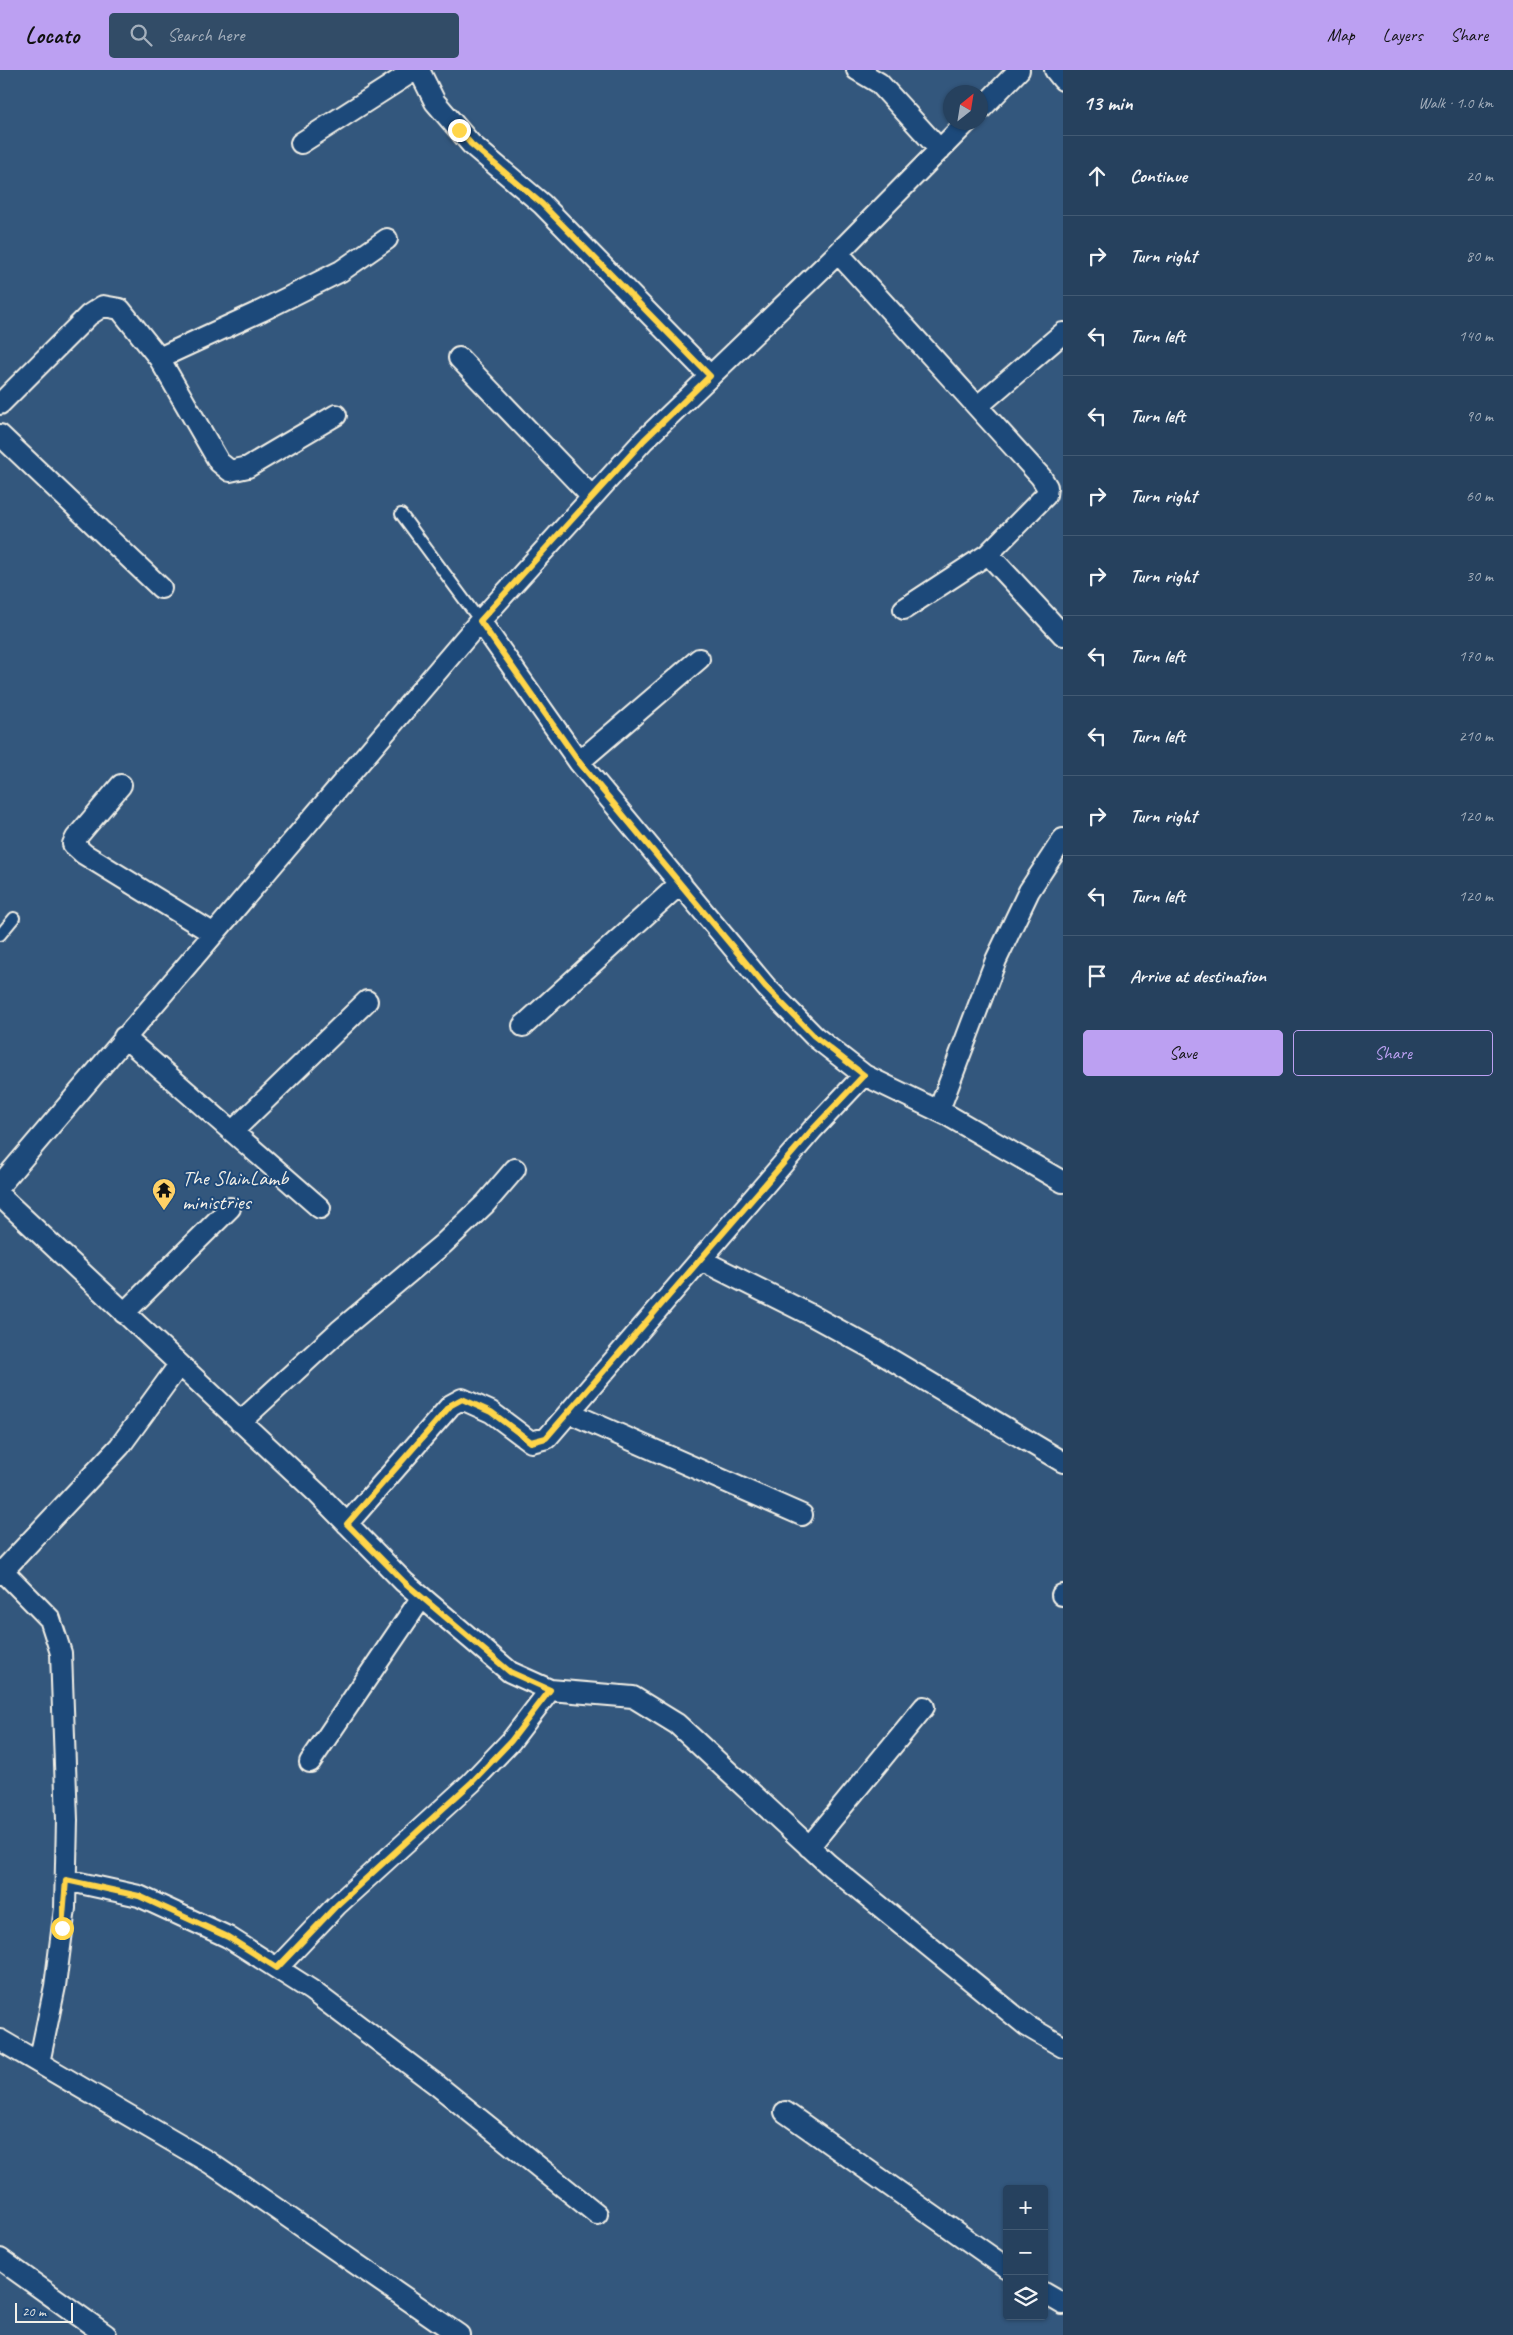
<!DOCTYPE html>
<html lang="en">
<head>
<meta charset="utf-8">
<style>
  body { margin:0; font-family:Caveat,sans-serif; background:#324c67; color:#f1f3f6 }
  .controls { position:absolute; right:15px; bottom:15px; display:grid; overflow:hidden; border-radius:5px; box-shadow:0 1px 4px #0004 }
  .controls button { width:45px; height:45px; display:grid; place-items:center; padding:0; border:0; border-bottom:1px solid #425a73; background:#26415e; color:#f1f3f6; font:25px sans-serif }
  .compass { position:absolute; left:943px; top:15px; width:45px; height:45px; border-radius:50%; background:#26415e; box-shadow:0 1px 4px #0004; rotate:30deg }
  .scale { position:absolute; left:15px; bottom:12px; width:58px; box-sizing:border-box; padding-left:5px; border:2px solid #f4f1e8; border-top:0; font-size:14px; line-height:18px; white-space:nowrap; color:#f4f1e8; -webkit-text-stroke:4px #1f4a7a; paint-order:stroke }
  .stop { position:absolute; width:15px; height:15px; margin:-11px; border:4px solid #ffd54a; border-radius:50%; background:#fff }
  .stop.end { background:#ffd54a; border-color:#fff; box-shadow:0 1px 5px #0008 }
  .list { margin:0; padding:0; list-style:none }
  h2 { display:flex; justify-content:space-between; align-items:center; height:65px; margin:0; padding:0 20px; font-size:21px }
  h2 small { font-size:16px; font-weight:400; color:#a4afbc }
  .list li { display:grid; grid-template-columns:32px 1fr auto; gap:15px; align-items:center; box-sizing:border-box; height:80px; padding:0 20px; border-top:1px solid #425a73 }
  .list b { display:block; font-size:19px; white-space:nowrap }
  .list em { font-size:16px; font-style:normal; color:#a4afbc }
  .actions { display:flex; gap:10px; padding:15px 20px }
  .actions a { flex:1; padding:11px 0; border:1px solid #bca0f2; border-radius:5px; text-align:center; font-size:18px; color:#bca0f2 }
  .actions .main { background:#bca0f2; color:#111 }
  .icon { flex:none; width:28px; height:28px; fill:none; stroke:currentColor; stroke-width:2; stroke-linecap:round; stroke-linejoin:round }
  .map { position:relative; flex:none; width:1063px; height:2265px; overflow:hidden }
  header { display:flex; align-items:center; gap:30px; box-sizing:border-box; height:70px; padding:0 25px; background:#bca0f2; color:#111 }
  header strong { font-size:24px }
  nav { display:flex; gap:28px; margin-inline-start:auto; font-size:18px }
  .search { width:350px; height:45px; background:#324c67; display:flex; align-items:center; gap:12px; box-sizing:border-box; padding:0 18px; border-radius:5px; color:#a4afbc; font-size:19px }
  main { display:flex }
  aside { flex:1; background:#26415e }
  .map>svg:first-child { display:block }
  .lines { fill:none; stroke-linecap:round; stroke-linejoin:round }
  .lane-casing { stroke:#f4f1e8; stroke-width:14 }
  .street-casing { stroke:#f4f1e8; stroke-width:24 }
  .lane { stroke:#1f4a7a; stroke-width:10 }
  .street { stroke:#1f4a7a; stroke-width:20 }
  .route { stroke:#ffd54a; stroke-width:6 }
  .labels { text-anchor:middle; stroke-width:4; stroke-linejoin:round; paint-order:stroke }
  .poi-label { font-size:21px; fill:#f4f1e8; stroke:#1f4a7a; text-anchor:start }
</style>
</head>
<body>
<header>
<strong>Locato</strong>
<div class="search"><svg class="icon" aria-label="search" viewBox="0 0 24 24"><circle cx="10" cy="10" r="6"/><path d="M15 15l6 6"/></svg>Search here</div>
<nav><a>Map</a><a>Layers</a><a>Share</a></nav>
</header>
<main>
<div class="map">
<svg width="1063" height="2265" viewBox="0 0 1063 2265">
  <rect width="100%" height="100%" fill="#33577d"/>
  <filter id="ink" filterUnits="userSpaceOnUse"><feTurbulence type="fractalNoise" baseFrequency=".02" numOctaves="2"/><feDisplacementMap in="SourceGraphic" scale="10" xChannelSelector="R" yChannelSelector="G"/><feConvolveMatrix kernelMatrix="1 2 1 2 8 2 1 2 1" color-interpolation-filters="sRGB"/></filter>
  <g filter="url(#ink)">
    <g class="lines">
      <g class="lane-casing">
        <path id="lane" d="M401 444 480 551
          M0 865 14 848"/>
      </g>
      <g class="street-casing">
        <path id="street" d="M419 0 435 32 471 74 542 134 710 306
          M857 0 879 13 940 80
          M1055 0 1063 10
          M981 39 1019 0
          M301 73 415 0
          M838 183 1041 407 1047 417 1046 425 988 484 904 539
          M159 288 261 241 341 201 387 169
          M459 288 592 427
          M0 334 89 245 103 236 120 239 159 288 219 392 230 401 248 397 336 345
          M978 336 1063 263
          M0 365 161 518
          M988 484 1063 565
          M480 551 579 692 766 917 814 966 864 1005 949 1046 1063 1112
          M579 692 699 589
          M121 715 76 768 73 774 84 784 214 864
          M523 956 681 813
          M124 967 320 1138
          M939 1040 996 890 1029 821 1063 769
          M233 1061 367 931
          M0 1115 480 551 644 370 838 183 967 52
          M0 1126 318 1424 404 1512 510 1602 550 1620 633 1627 677 1654 828 1794 1027 1956 1063 1977
          M701 1190 811 1245 875 1280 1063 1392
          M124 1243 230 1138
          M570 1343 802 1445
          M240 1352 339 1261 443 1174 485 1134 515 1099
          M347 1454 451 1335 462 1329 491 1342 531 1372 547 1368 812 1060 864 1005
          M3 1501 50 1549 61 1583 67 1750 65 1838 55 1916 39 1993
          M0 1504 120 1376 179 1295
          M1062 1525H1063
          M310 1692 422 1527
          M809 1777 924 1637
          M66 1810 139 1826 228 1867 311 1920 437 2015 597 2144
          M277 1898 337 1835 471 1713 511 1671 550 1620
          M0 1970 210 2093 459 2265
          M785 2042 1007 2198
          M0 2189 106 2265
          M1044 2223 1063 2234"/>
      </g>
      <use href="#lane" class="lane"/>
      <use href="#street" class="street"/>
    </g>
  </g>
  <g class="lines" filter="url(#ink)">
    <path class="route" d="M62 1858 66 1810 139 1826 228 1867 277 1898 337 1835 471 1713 511 1671 550 1620 510 1602 404 1512 347 1454 451 1335 462 1329 491 1342 531 1372 546 1368 812 1060 864 1005 814 966 766 917 579 692 480 551 644 370 710 306 542 134 471 74 459 60"/>
  </g>
  <defs>
    <g id="temple-pin" transform="scale(1.25)"><path d="M0 17L-7.5 6A9.5 9.5 0 1 1 7.5 6Z" fill="#ffd166" stroke="#1f4a7a"/><path d="M0-6L5-2H3V0L6.5 2.5H4V6H1.5V3h-3V6H-4V2.5H-6.5L-3 0V-2H-5Z" fill="#111"/></g>
  </defs>
  <g fill-rule="evenodd">
    <use href="#temple-pin" x="164" y="1120"/>
  </g>
  <g class="labels">
    <g class="poi-label">
      <text x="182" y="1115">The SlainLamb<tspan x="182" dy="24">ministries</tspan></text>
    </g>
  </g>
</svg>
<div class="controls">
<button>+</button>
<button>−</button>
<button><svg class="icon" aria-label="layers" viewBox="0 0 24 24"><path d="M12 4l9 5-9 5-9-5zM3 14l9 5 9-5"/></svg></button>
</div>
<svg class="compass" viewBox="-18 -18 36 36"><path d="M0-13l5 13h-10z" fill="#e53935"/><path d="M0 13l5-13h-10z" fill="#a4afbc"/></svg>
<div class="scale">20 m</div>
<div class="stop" style="left:62px;top:1858px"></div>
<div class="stop end" style="left:459px;top:60px"></div>
</div>
<aside>
<h2>13 min<small>Walk · 1.0 km</small></h2>
<ul class="list">
<li><svg class="icon" aria-label="ahead" viewBox="0 0 24 24"><path d="M12 20V5M6 11l6-6 6 6"/></svg><div><b>Continue</b></div><em>20 m</em></li>
<li><svg class="icon" aria-label="right" viewBox="0 0 24 24"><path d="M7 20v-9h11M14 6l5 5-5 5"/></svg><div><b>Turn right</b></div><em>80 m</em></li>
<li><svg class="icon" aria-label="left" viewBox="0 0 24 24"><path d="M17 20v-9H6M10 6l-5 5 5 5"/></svg><div><b>Turn left</b></div><em>140 m</em></li>
<li><svg class="icon" aria-label="left" viewBox="0 0 24 24"><path d="M17 20v-9H6M10 6l-5 5 5 5"/></svg><div><b>Turn left</b></div><em>90 m</em></li>
<li><svg class="icon" aria-label="right" viewBox="0 0 24 24"><path d="M7 20v-9h11M14 6l5 5-5 5"/></svg><div><b>Turn right</b></div><em>60 m</em></li>
<li><svg class="icon" aria-label="right" viewBox="0 0 24 24"><path d="M7 20v-9h11M14 6l5 5-5 5"/></svg><div><b>Turn right</b></div><em>30 m</em></li>
<li><svg class="icon" aria-label="left" viewBox="0 0 24 24"><path d="M17 20v-9H6M10 6l-5 5 5 5"/></svg><div><b>Turn left</b></div><em>170 m</em></li>
<li><svg class="icon" aria-label="left" viewBox="0 0 24 24"><path d="M17 20v-9H6M10 6l-5 5 5 5"/></svg><div><b>Turn left</b></div><em>210 m</em></li>
<li><svg class="icon" aria-label="right" viewBox="0 0 24 24"><path d="M7 20v-9h11M14 6l5 5-5 5"/></svg><div><b>Turn right</b></div><em>120 m</em></li>
<li><svg class="icon" aria-label="left" viewBox="0 0 24 24"><path d="M17 20v-9H6M10 6l-5 5 5 5"/></svg><div><b>Turn left</b></div><em>120 m</em></li>
<li><svg class="icon" aria-label="arrive" viewBox="0 0 24 24"><path d="M6 21V4h12l-3 4 3 4H6"/></svg><div><b>Arrive at destination</b></div></li>
</ul>
<div class="actions"><a class="main">Save</a><a>Share</a></div>
</aside>
</main>
</body>
</html>
